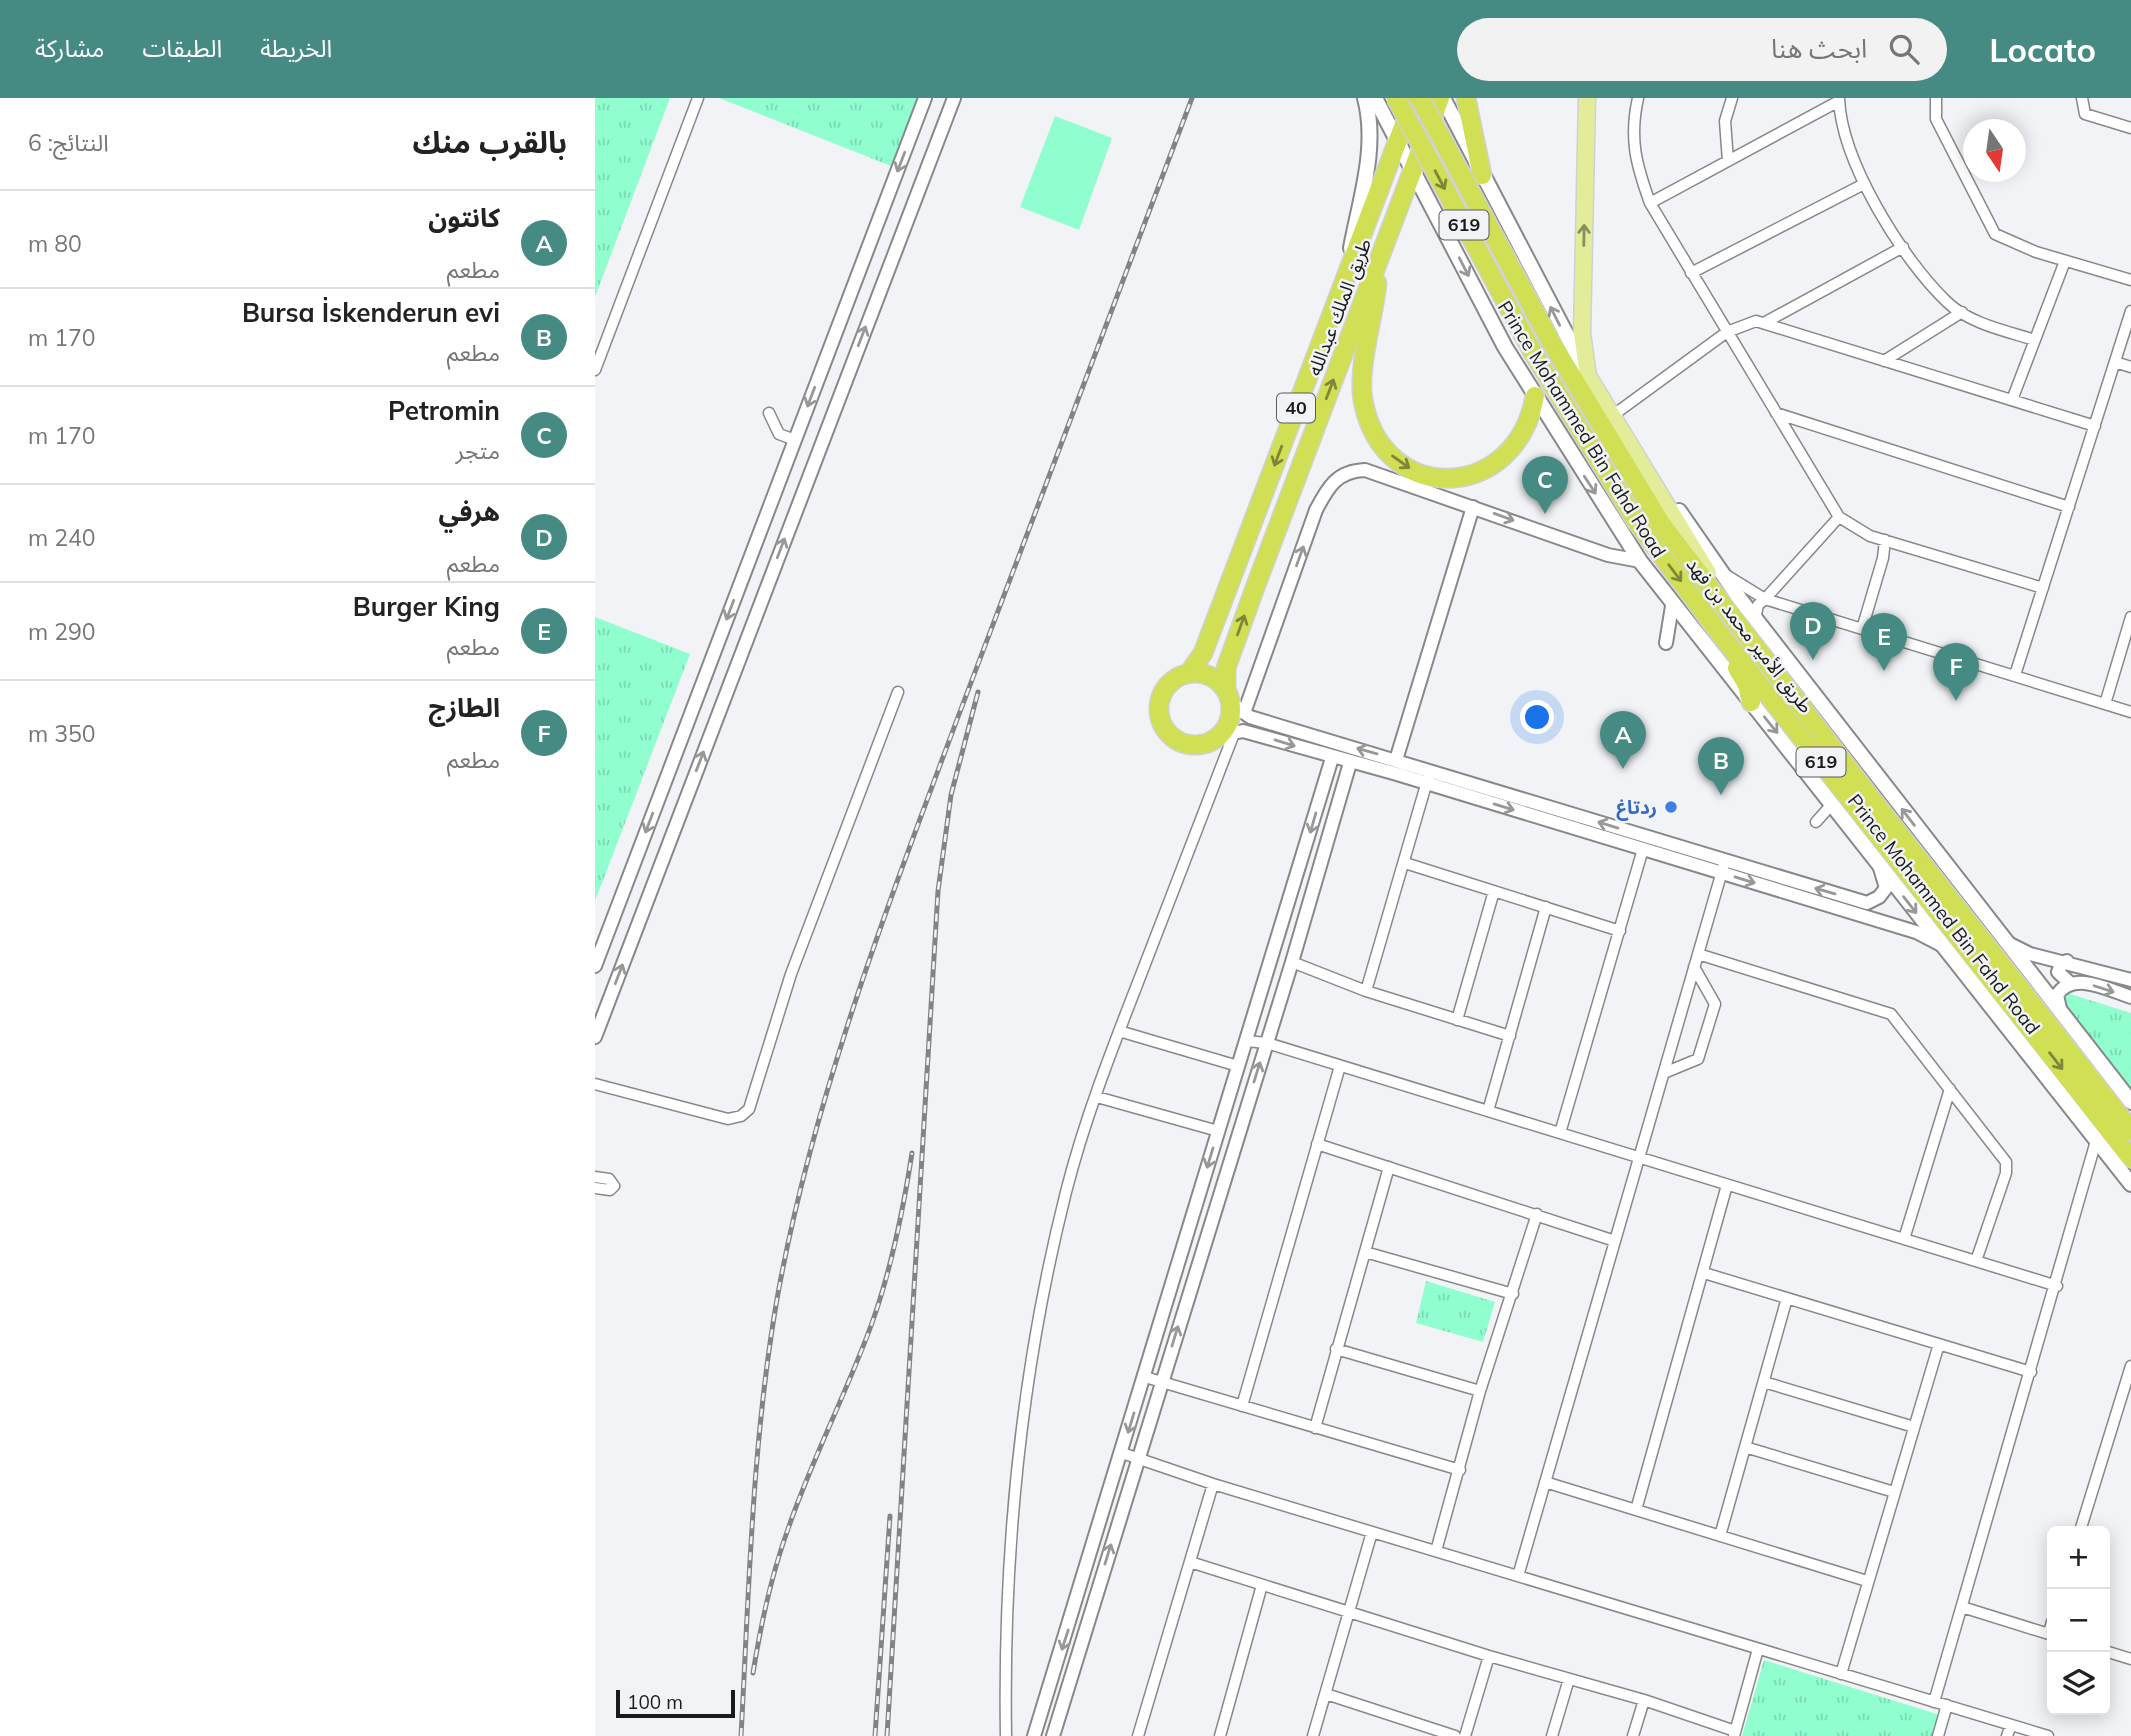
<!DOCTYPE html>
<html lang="ar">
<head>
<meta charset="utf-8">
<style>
  body { margin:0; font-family:Mulish,"Noto Sans Arabic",sans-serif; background:#f2f2f2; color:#222; direction:rtl }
  .controls { position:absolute; right:21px; bottom:21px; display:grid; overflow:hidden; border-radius:10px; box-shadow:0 4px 18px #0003 }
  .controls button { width:63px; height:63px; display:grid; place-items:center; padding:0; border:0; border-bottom:2px solid #e0e0e0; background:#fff; color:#222; font:35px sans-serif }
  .compass { position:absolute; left:1368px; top:21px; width:63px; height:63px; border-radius:50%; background:#fff; box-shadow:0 4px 18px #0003; rotate:167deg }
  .scale { position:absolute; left:21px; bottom:18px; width:119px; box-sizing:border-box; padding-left:7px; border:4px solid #191a1b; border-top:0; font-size:19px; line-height:24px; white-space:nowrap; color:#191a1b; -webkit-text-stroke:5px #f2f3f6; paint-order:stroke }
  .you { position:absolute; left:943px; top:620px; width:24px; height:24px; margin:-18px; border:5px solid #fff; border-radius:50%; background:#1a73e8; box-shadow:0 0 0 10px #1a73e833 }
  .badge { display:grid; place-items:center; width:46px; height:46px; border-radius:50%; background:#458b84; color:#fff; font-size:23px; font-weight:700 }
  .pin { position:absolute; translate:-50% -58px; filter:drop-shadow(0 2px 4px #0008) }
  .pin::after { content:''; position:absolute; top:37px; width:24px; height:21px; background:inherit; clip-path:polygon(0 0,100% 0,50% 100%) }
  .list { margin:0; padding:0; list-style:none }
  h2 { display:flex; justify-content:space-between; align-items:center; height:91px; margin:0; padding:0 28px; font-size:30px }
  h2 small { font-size:23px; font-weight:400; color:#767676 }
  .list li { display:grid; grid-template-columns:46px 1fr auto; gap:21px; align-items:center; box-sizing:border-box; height:98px; padding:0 28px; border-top:2px solid #e0e0e0 }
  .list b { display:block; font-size:26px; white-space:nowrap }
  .list p { margin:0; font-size:23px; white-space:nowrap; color:#767676 }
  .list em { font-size:23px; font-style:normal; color:#767676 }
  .icon { flex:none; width:38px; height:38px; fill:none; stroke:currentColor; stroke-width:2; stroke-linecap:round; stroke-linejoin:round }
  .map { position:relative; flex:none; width:1536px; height:1638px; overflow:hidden; direction:ltr }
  header { display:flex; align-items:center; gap:42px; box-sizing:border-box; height:98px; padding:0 35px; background:#458b84; color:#fff }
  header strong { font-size:33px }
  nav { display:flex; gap:38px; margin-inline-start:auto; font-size:24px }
  .search { width:490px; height:63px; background:#f2f2f2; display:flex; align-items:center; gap:18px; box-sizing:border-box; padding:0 24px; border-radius:38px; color:#767676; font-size:26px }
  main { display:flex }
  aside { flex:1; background:#fff }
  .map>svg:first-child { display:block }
  .park { fill:url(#park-tufts) }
  .garden { fill:#90fecf }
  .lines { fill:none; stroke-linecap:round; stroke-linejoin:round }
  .minor-casing { stroke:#87888a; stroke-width:13 }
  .tertiary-casing { stroke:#87888a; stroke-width:16 }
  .secondary-casing { stroke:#87888a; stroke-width:18 }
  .primary-casing { stroke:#d1d1d1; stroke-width:19 }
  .motorway-casing { stroke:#d1d1d1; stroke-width:21 }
  .minor { stroke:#fff; stroke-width:10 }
  .tertiary { stroke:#fff; stroke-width:12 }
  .secondary { stroke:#fff; stroke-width:14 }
  .primary { stroke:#e3ec98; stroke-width:16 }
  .motorway { stroke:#d0df54; stroke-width:18 }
  .rail-casing { stroke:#828385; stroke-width:5 }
  .rail { stroke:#f2f3f6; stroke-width:2.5; stroke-dasharray:8; stroke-linecap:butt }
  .motorway-bridge-casing { stroke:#d1d1d1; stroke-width:21; stroke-linecap:butt }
  .motorway-bridge { stroke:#d0df54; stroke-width:18 }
  .oneway { stroke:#989898 }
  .oneway2 { stroke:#7e863a }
  .oneway3 { stroke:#888e60 }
  .shop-dot { fill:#3f7fe0; stroke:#f2f3f6; stroke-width:2.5 }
  .labels { text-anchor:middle; stroke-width:5; stroke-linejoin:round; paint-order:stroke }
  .shield { fill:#f2f3f6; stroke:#5a5b5d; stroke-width:2 }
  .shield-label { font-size:18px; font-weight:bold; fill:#191a1b }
  .street-label { font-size:19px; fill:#191a1b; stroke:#f2f3f6 }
  .shop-label { font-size:19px; font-weight:bold; fill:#366cbe; stroke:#f2f3f6; text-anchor:end }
</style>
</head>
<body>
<header>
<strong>Locato</strong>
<div class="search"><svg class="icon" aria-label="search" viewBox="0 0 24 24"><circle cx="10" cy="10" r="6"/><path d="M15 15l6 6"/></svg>ابحث هنا</div>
<nav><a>الخريطة</a><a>الطبقات</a><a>مشاركة</a></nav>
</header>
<main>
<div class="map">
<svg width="1536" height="1638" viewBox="0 0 1536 1638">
  <defs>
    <pattern id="park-tufts" width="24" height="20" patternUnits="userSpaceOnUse" patternTransform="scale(1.75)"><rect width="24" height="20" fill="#90fecf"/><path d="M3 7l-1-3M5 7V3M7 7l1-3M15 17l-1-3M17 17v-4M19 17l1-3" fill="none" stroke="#7cd9b1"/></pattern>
  </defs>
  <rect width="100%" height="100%" fill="#f2f3f6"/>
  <path class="park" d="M0 0H75L0 199Z
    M124 0H322L296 68Z
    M0 519 95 556 0 803Z
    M1472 895 1536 915V998L1468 909Z
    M831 1183 900 1204 888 1244 821 1225Z
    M1169 1562 1345 1617 1339 1638H1147Z"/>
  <path class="garden" d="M460 18 517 40 484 132 425 109Z"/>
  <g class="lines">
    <g class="minor-casing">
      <path id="minor" d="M1043 0C1034 41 1041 66 1055 105L1244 419 1275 438 1448 490
        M1244 0C1246 63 1307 161 1352 204 1375 226 1411 233 1440 242
        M1341 0V21L1400 136 1441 154 1536 182
        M1487 0 1490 16 1536 30
        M1133 63 1130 23 1137 0
        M1055 105 1244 3
        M1096 175 1269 86
        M1169 225 1308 149
        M1289 263 1367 214
        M1520 264 1536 269
        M0 272 103 0
        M1417 302 1470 163
        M174 315 184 336 200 342
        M1181 315 1474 409
        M1017 318 1132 234 1161 223 1500 328
        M1244 419 1170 501 1536 614
        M1131 477 1170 501 1163 507 1160 521
        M1267 531 1288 460 1290 442
        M1420 577 1536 213
        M1510 606 1536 519
        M1221 724 1237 706
        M810 765 1025 833
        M1103 856 1296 916 1411 1064V1075L1381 1163
        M697 864 771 893 915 938
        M771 893 833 680
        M862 922 899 793
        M524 933 643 968
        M651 943 672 945 1462 1188
        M1069 975 1103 961 1120 906 1099 869
        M0 986 133 1021 146 1018 154 1011 196 876 303 594
        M502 999 623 1033
        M893 1013 951 809
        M965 1035 1048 751
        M722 1046 1020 1143
        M0 1079 14 1081 19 1088 15 1092 0 1090
        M1309 1141 1355 991
        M770 1154 918 1196
        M1109 1175 1436 1274
        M741 1251 885 1293
        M550 1279 865 1372
        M1169 1284 1319 1329
        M647 1308 745 968
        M720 1330 794 1069
        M1150 1349 1299 1394
        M527 1355 618 1386 1453 1638
        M950 1384 1272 1483
        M1041 1412 1132 1087
        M1485 1433 1536 1268
        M1125 1438 1192 1200
        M841 1453 885 1293 942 1116
        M595 1464 894 1558 1049 1602 1140 1633
        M923 1478 1130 763
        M1367 1509 1457 1537
        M1454 1535 1457 1524
        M1510 1553 1536 1561
        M1246 1576 1344 1246
        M731 1596 860 1638
        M1339 1604 1501 1043
        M411 1638C408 1455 426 1272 471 1094 490 1019 519 946 547 874 578 794 609 713 640 633
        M543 1638 618 1386
        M625 1638 667 1487
        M718 1638 777 1434
        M870 1638 894 1558
        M957 1638 974 1581
        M1038 1638 1049 1602
        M1139 1638 1163 1551
        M1343 1638 1352 1607
        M1412 1638 1416 1627"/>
    </g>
    <g class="tertiary-casing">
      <path id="tertiary" d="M1071 545 1077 508
        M636 605 655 619 1272 805 1284 799 1291 790 1285 770
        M649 615 721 412C733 389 742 373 770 372L1013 457 1045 463
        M625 638 648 633 802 676 1321 834 1346 847
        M801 662 878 409
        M1413 845 1435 856 1536 882
        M1472 863 1466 866 1463 874 1476 886
        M0 868 330 0
        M1465 911 1462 897C1478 872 1514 892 1536 899
        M0 939 359 0
        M439 1638 737 660
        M458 1638 697 864 755 665"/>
    </g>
    <g class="secondary-casing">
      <path id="secondary" d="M780 0 910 249 1045 463 1536 1086
        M848 0 991 274
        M756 150C765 101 783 50 770 0
        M1084 413 1145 501 1536 1004"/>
    </g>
    <g class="primary-casing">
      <path id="primary" d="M992 0 987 235 993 278 1113 475"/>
    </g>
    <g class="motorway-casing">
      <path id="motorway" d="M871 0 887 77
        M782 185C779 219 762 270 768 302 787 409 921 405 940 298
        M955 242 1067 427 1279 704 1536 1032
        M937 253 1041 423 1125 536 1536 1060
        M1142 570 1152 587 1156 604
        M564 611a36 36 0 1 1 72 0a36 36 0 1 1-72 0Z
        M594 575 608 555 819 0
        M631 592V570L661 487 845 0"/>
    </g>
    <use href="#minor" class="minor"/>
    <use href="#tertiary" class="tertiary"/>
    <use href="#secondary" class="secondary"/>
    <use href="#primary" class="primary"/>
    <use href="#motorway" class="motorway"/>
    <g class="rail-casing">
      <path id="rail" d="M158 1575C166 1525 176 1478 193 1431 217 1361 252 1294 277 1225 297 1169 308 1113 317 1055
        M146 1638C154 1493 157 1345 182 1201 218 1000 292 810 363 619 441 413 519 206 597 0
        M280 1638 295 1418
        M292 1638 343 793 356 697 383 594"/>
    </g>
    <use href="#rail" class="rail"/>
    <g class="motorway-bridge-casing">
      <path id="motorway-bridge" d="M801 0 937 253
        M825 0 955 242"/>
    </g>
    <use href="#motorway-bridge" class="motorway-bridge"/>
  </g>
  <defs><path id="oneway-shaft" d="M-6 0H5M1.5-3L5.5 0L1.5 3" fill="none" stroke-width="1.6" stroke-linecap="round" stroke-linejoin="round" transform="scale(1.75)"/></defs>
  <g class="oneway">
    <use href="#oneway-shaft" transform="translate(306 64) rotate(111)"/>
    <use href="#oneway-shaft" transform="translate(869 169) rotate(63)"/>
    <use href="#oneway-shaft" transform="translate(960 218) rotate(-117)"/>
    <use href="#oneway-shaft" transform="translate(267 238) rotate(-69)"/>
    <use href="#oneway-shaft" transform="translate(216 299) rotate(111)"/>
    <use href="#oneway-shaft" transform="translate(995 387) rotate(57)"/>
    <use href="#oneway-shaft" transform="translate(909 419) rotate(20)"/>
    <use href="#oneway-shaft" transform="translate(186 450) rotate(-69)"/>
    <use href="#oneway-shaft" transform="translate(705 458) rotate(-70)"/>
    <use href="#oneway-shaft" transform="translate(135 512) rotate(111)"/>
    <use href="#oneway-shaft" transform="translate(1176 627) rotate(51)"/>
    <use href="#oneway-shaft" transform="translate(690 645) rotate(17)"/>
    <use href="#oneway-shaft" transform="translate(772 653) rotate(-164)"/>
    <use href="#oneway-shaft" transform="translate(105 663) rotate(-69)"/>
    <use href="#oneway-shaft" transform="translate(909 709) rotate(17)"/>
    <use href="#oneway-shaft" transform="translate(1313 719) rotate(-128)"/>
    <use href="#oneway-shaft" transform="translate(54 725) rotate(111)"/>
    <use href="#oneway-shaft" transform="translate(718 725) rotate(106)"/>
    <use href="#oneway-shaft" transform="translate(1013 727) rotate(-163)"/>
    <use href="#oneway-shaft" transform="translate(1150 782) rotate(17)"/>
    <use href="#oneway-shaft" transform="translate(1230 793) rotate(-164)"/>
    <use href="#oneway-shaft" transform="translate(1315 807) rotate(52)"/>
    <use href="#oneway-shaft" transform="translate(24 876) rotate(-69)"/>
    <use href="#oneway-shaft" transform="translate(1509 891) rotate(18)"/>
    <use href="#oneway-shaft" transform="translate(662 974) rotate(-73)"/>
    <use href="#oneway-shaft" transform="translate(615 1060) rotate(107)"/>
    <use href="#oneway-shaft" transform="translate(580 1238) rotate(-73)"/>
    <use href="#oneway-shaft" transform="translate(536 1325) rotate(107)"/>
    <use href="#oneway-shaft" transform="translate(513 1456) rotate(-73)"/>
    <use href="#oneway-shaft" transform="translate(470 1542) rotate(108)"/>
  </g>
  <g class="oneway2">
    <use href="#oneway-shaft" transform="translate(845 82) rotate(62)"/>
    <use href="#oneway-shaft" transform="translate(735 291) rotate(-69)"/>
    <use href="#oneway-shaft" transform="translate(683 358) rotate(111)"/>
    <use href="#oneway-shaft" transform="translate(806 364) rotate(35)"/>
    <use href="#oneway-shaft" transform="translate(1080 475) rotate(53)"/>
    <use href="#oneway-shaft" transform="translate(646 527) rotate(-70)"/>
    <use href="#oneway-shaft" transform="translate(1461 963) rotate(52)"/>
  </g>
  <use class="oneway3" href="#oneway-shaft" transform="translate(989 137) rotate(-89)"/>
  <circle class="shop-dot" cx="1076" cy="709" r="7"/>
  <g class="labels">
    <g class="shield">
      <rect x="844.5" y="112.5" width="49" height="29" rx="5"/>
      <rect x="682" y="295.5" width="38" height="29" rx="5"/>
      <rect x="1201.5" y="649.5" width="49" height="29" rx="5"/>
    </g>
    <g class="shield-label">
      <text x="869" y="133">619</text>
      <text x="701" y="316">40</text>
      <text x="1226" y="670">619</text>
    </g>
    <g class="street-label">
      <text transform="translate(744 209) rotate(-69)" y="7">طريق الملك عبدالله</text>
      <text transform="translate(987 331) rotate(58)" y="7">Prince Mohammed Bin Fahd Road</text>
      <text transform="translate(1155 537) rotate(52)" y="7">طريق الأمير محمد بن فهد</text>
      <text transform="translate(1349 816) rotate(52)" y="7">Prince Mohammed Bin Fahd Road</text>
    </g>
    <g class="shop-label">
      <text x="1062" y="716">ردتاغ</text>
    </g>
  </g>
</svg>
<div class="controls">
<button>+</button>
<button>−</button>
<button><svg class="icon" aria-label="layers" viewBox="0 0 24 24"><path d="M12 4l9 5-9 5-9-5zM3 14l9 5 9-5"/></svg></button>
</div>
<svg class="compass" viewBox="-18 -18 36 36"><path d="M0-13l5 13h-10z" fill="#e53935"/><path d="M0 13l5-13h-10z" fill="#767676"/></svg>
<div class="scale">100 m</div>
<div class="you"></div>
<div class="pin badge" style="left:1028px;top:671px">A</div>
<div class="pin badge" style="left:1126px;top:697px">B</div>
<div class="pin badge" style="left:950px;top:416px">C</div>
<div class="pin badge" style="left:1218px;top:562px">D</div>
<div class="pin badge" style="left:1289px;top:573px">E</div>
<div class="pin badge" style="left:1361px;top:603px">F</div>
</div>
<aside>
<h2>بالقرب منك<small>النتائج: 6</small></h2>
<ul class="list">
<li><span class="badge">A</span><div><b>كانتون</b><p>مطعم</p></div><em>80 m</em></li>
<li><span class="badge">B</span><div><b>Bursa İskenderun evi</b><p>مطعم</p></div><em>170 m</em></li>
<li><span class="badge">C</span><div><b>Petromin</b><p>متجر</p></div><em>170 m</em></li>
<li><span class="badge">D</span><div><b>هرفي</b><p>مطعم</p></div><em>240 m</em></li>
<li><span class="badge">E</span><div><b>Burger King</b><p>مطعم</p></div><em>290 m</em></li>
<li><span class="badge">F</span><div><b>الطازج</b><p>مطعم</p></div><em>350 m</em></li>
</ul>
</aside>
</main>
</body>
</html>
